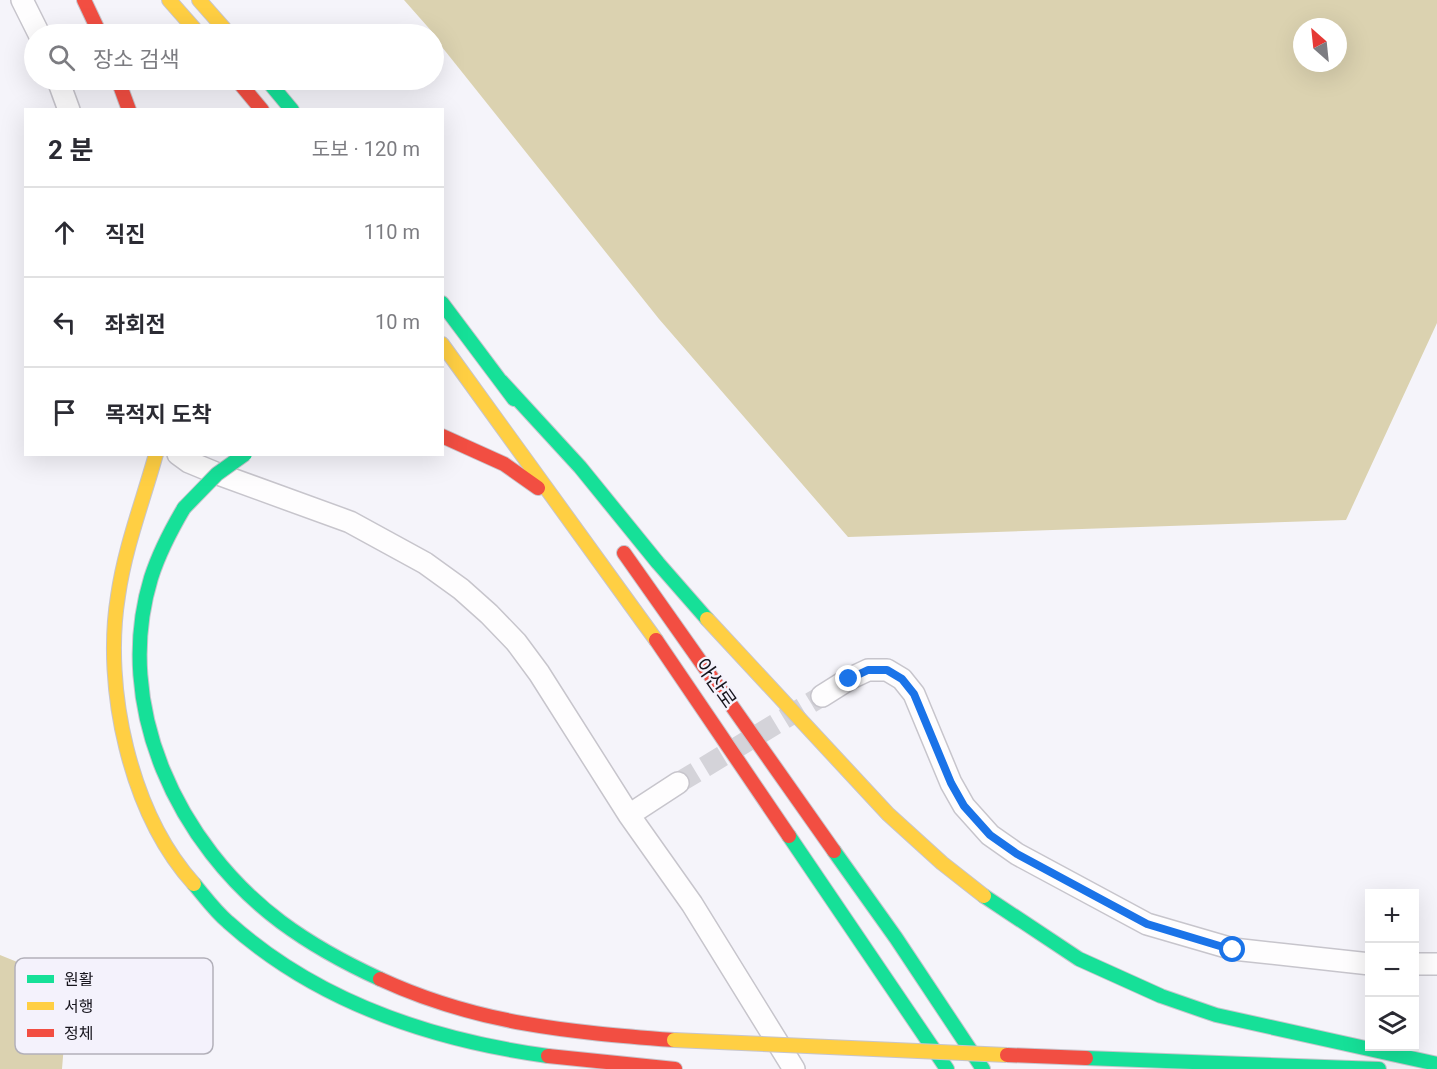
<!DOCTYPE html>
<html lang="ko">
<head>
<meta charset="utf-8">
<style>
  body { margin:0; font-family:Roboto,"Noto Sans KR",sans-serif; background:#f7f7f7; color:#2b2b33 }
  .controls { position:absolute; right:18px; bottom:18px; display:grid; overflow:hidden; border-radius:0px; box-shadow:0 6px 24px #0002 }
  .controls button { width:54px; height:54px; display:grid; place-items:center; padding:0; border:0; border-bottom:2px solid #e1e1e2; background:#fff; color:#2b2b33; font:30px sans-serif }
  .compass { position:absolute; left:1293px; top:18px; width:54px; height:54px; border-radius:50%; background:#fff; box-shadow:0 6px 24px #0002; rotate:333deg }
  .stop { position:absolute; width:18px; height:18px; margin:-14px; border:4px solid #1a73e8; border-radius:50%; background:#fff }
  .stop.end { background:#1a73e8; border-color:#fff; box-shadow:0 2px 6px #0008 }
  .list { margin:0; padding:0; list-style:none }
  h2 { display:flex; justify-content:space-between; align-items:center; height:78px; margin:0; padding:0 24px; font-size:26px }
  h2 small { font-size:20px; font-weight:400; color:#7c7c81 }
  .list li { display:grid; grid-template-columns:39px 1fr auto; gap:18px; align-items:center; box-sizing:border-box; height:90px; padding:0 24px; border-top:2px solid #e1e1e2 }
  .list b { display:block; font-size:22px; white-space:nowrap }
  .list em { font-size:20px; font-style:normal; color:#7c7c81 }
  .icon { flex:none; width:33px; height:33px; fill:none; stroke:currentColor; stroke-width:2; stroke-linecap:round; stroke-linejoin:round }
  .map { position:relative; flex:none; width:1437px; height:1069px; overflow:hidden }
  .search { position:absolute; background:#fff; box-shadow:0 6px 24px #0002; left:24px; top:24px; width:420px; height:66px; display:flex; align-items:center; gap:15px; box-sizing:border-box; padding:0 21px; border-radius:33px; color:#7c7c81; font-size:22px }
  .panel { position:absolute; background:#fff; box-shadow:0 6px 24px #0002; left:24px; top:108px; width:420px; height:348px; border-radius:0px }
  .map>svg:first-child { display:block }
  .forest { fill:#dbd2b0; fill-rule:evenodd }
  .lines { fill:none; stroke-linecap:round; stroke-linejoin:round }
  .street-tunnel { stroke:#d4d3d9; stroke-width:21; stroke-dasharray:21 10; stroke-linecap:butt }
  .street-casing { stroke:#c7c5cc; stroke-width:24 }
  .fast-casing { stroke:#c7c5cc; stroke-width:16 }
  .slow-casing { stroke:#c7c5cc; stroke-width:16 }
  .jam-casing { stroke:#c7c5cc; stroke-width:16 }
  .street { stroke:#fefdfe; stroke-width:21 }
  .fast { stroke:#16e098; stroke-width:14 }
  .slow { stroke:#ffcf43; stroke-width:14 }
  .jam { stroke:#f24e42; stroke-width:14 }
  .fast-bridge-casing { stroke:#c7c5cc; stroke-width:16; stroke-linecap:butt }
  .slow-bridge-casing { stroke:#c7c5cc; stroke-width:16; stroke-linecap:butt }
  .jam-bridge-casing { stroke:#c7c5cc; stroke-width:16; stroke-linecap:butt }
  .fast-bridge { stroke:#16e098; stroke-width:14 }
  .slow-bridge { stroke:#ffcf43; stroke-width:14 }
  .jam-bridge { stroke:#f24e42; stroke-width:14 }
  .route { stroke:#1a73e8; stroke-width:8 }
  .labels { text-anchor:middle; stroke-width:4.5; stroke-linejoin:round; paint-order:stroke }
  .street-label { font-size:20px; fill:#17151d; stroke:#f4f2fc }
  .key { fill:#f4f2fc; stroke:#b2b0b9; stroke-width:1.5 }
  .key-label { font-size:16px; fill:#17151d }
</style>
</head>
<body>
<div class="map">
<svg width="1437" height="1069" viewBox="0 0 1437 1069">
  <rect width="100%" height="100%" fill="#f5f4fa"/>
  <path class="forest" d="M404 0H1437V323L1346 520 848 537 659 319 434 37V34ZM1302 27H1338V63H1302Z
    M0 955 69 983 62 1069H0Z"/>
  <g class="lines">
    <path class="street-tunnel" d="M678 783 822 696"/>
    <g class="street-casing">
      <path id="street" d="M22 0 39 34
        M58 80 69 110
        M178 454 189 462 218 474 350 522 425 563 461 589 489 614 516 642 539 673 629 815 692 904 794 1069
        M822 696 849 679 868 670H887L902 679 914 694 951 783 964 806 990 835 1017 854 1147 924 1233 949 1370 964
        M629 815 678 783
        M1414 964H1437"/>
    </g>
    <g class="fast-casing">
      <path id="fast" d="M267 80 292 110
        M442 303 514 399
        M501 381 580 467 658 563 707 619
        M184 508C171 530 159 553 151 578 112 706 178 845 281 922 312 945 345 963 380 979
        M789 836 947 1069
        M834 851 896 938 983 1069
        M194 884C205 897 215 911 228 922 317 1002 431 1040 548 1056
        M984 896 1079 959 1161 996 1216 1015 1437 1064
        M1086 1058 1379 1069"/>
    </g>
    <g class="slow-casing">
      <path id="slow" d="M169 0 199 34
        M199 0 229 34
        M442 344 656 640
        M156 454C143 501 125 547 118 596 103 688 130 813 194 884
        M707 619 888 814 942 863 984 896"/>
    </g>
    <g class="jam-casing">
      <path id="jam" d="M84 0 100 34
        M118 80 129 110
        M237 80 262 110
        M442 436 504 464 538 488
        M624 553 834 851
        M656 640 789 836
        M380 979C477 1024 569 1032 674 1040
        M548 1056 675 1069"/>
    </g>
    <use href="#street" class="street"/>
    <use href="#fast" class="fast"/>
    <use href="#slow" class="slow"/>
    <use href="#jam" class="jam"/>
    <g class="fast-bridge-casing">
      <path id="fast-bridge" d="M184 508 217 474 245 454"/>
    </g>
    <g class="slow-bridge-casing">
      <path id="slow-bridge" d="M674 1040 1007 1055"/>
    </g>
    <g class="jam-bridge-casing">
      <path id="jam-bridge" d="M1007 1055 1086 1058"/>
    </g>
    <use href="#fast-bridge" class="fast-bridge"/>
    <use href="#slow-bridge" class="slow-bridge"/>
    <use href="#jam-bridge" class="jam-bridge"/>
  </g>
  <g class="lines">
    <path class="route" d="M849 679 868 670H887L902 679 914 694 951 783 964 806 990 835 1017 854 1147 924 1233 950"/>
  </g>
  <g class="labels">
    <g class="street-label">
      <text transform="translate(716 683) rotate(55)" y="7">아산로</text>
    </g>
  </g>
  <rect x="15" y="958" width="198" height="96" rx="9" class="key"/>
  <rect x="27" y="975" width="27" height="8" fill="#16e098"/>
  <rect x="27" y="1002" width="27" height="8" fill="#ffcf43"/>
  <rect x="27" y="1029" width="27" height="8" fill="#f24e42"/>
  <g class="key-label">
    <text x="64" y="985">원활</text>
    <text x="64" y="1012">서행</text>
    <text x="64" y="1039">정체</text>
  </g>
</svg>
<div class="controls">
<button>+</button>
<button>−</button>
<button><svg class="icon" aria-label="layers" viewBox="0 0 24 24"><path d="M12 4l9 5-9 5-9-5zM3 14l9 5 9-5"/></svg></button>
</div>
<svg class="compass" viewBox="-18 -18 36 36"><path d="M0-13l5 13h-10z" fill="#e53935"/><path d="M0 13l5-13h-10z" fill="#7c7c81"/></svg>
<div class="stop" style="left:1233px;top:950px"></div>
<div class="stop end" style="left:849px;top:679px"></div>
<div class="search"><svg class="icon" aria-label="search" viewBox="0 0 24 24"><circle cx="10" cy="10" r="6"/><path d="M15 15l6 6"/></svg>장소 검색</div>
<section class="panel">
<h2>2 분<small>도보 · 120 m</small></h2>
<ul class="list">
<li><svg class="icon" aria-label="ahead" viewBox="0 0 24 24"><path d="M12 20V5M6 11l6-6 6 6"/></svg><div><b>직진</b></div><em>110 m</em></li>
<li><svg class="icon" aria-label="left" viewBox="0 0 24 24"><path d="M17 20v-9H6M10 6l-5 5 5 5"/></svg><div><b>좌회전</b></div><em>10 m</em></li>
<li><svg class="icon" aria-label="arrive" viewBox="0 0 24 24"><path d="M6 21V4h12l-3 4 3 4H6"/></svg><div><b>목적지 도착</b></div></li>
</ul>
</section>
</div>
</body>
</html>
